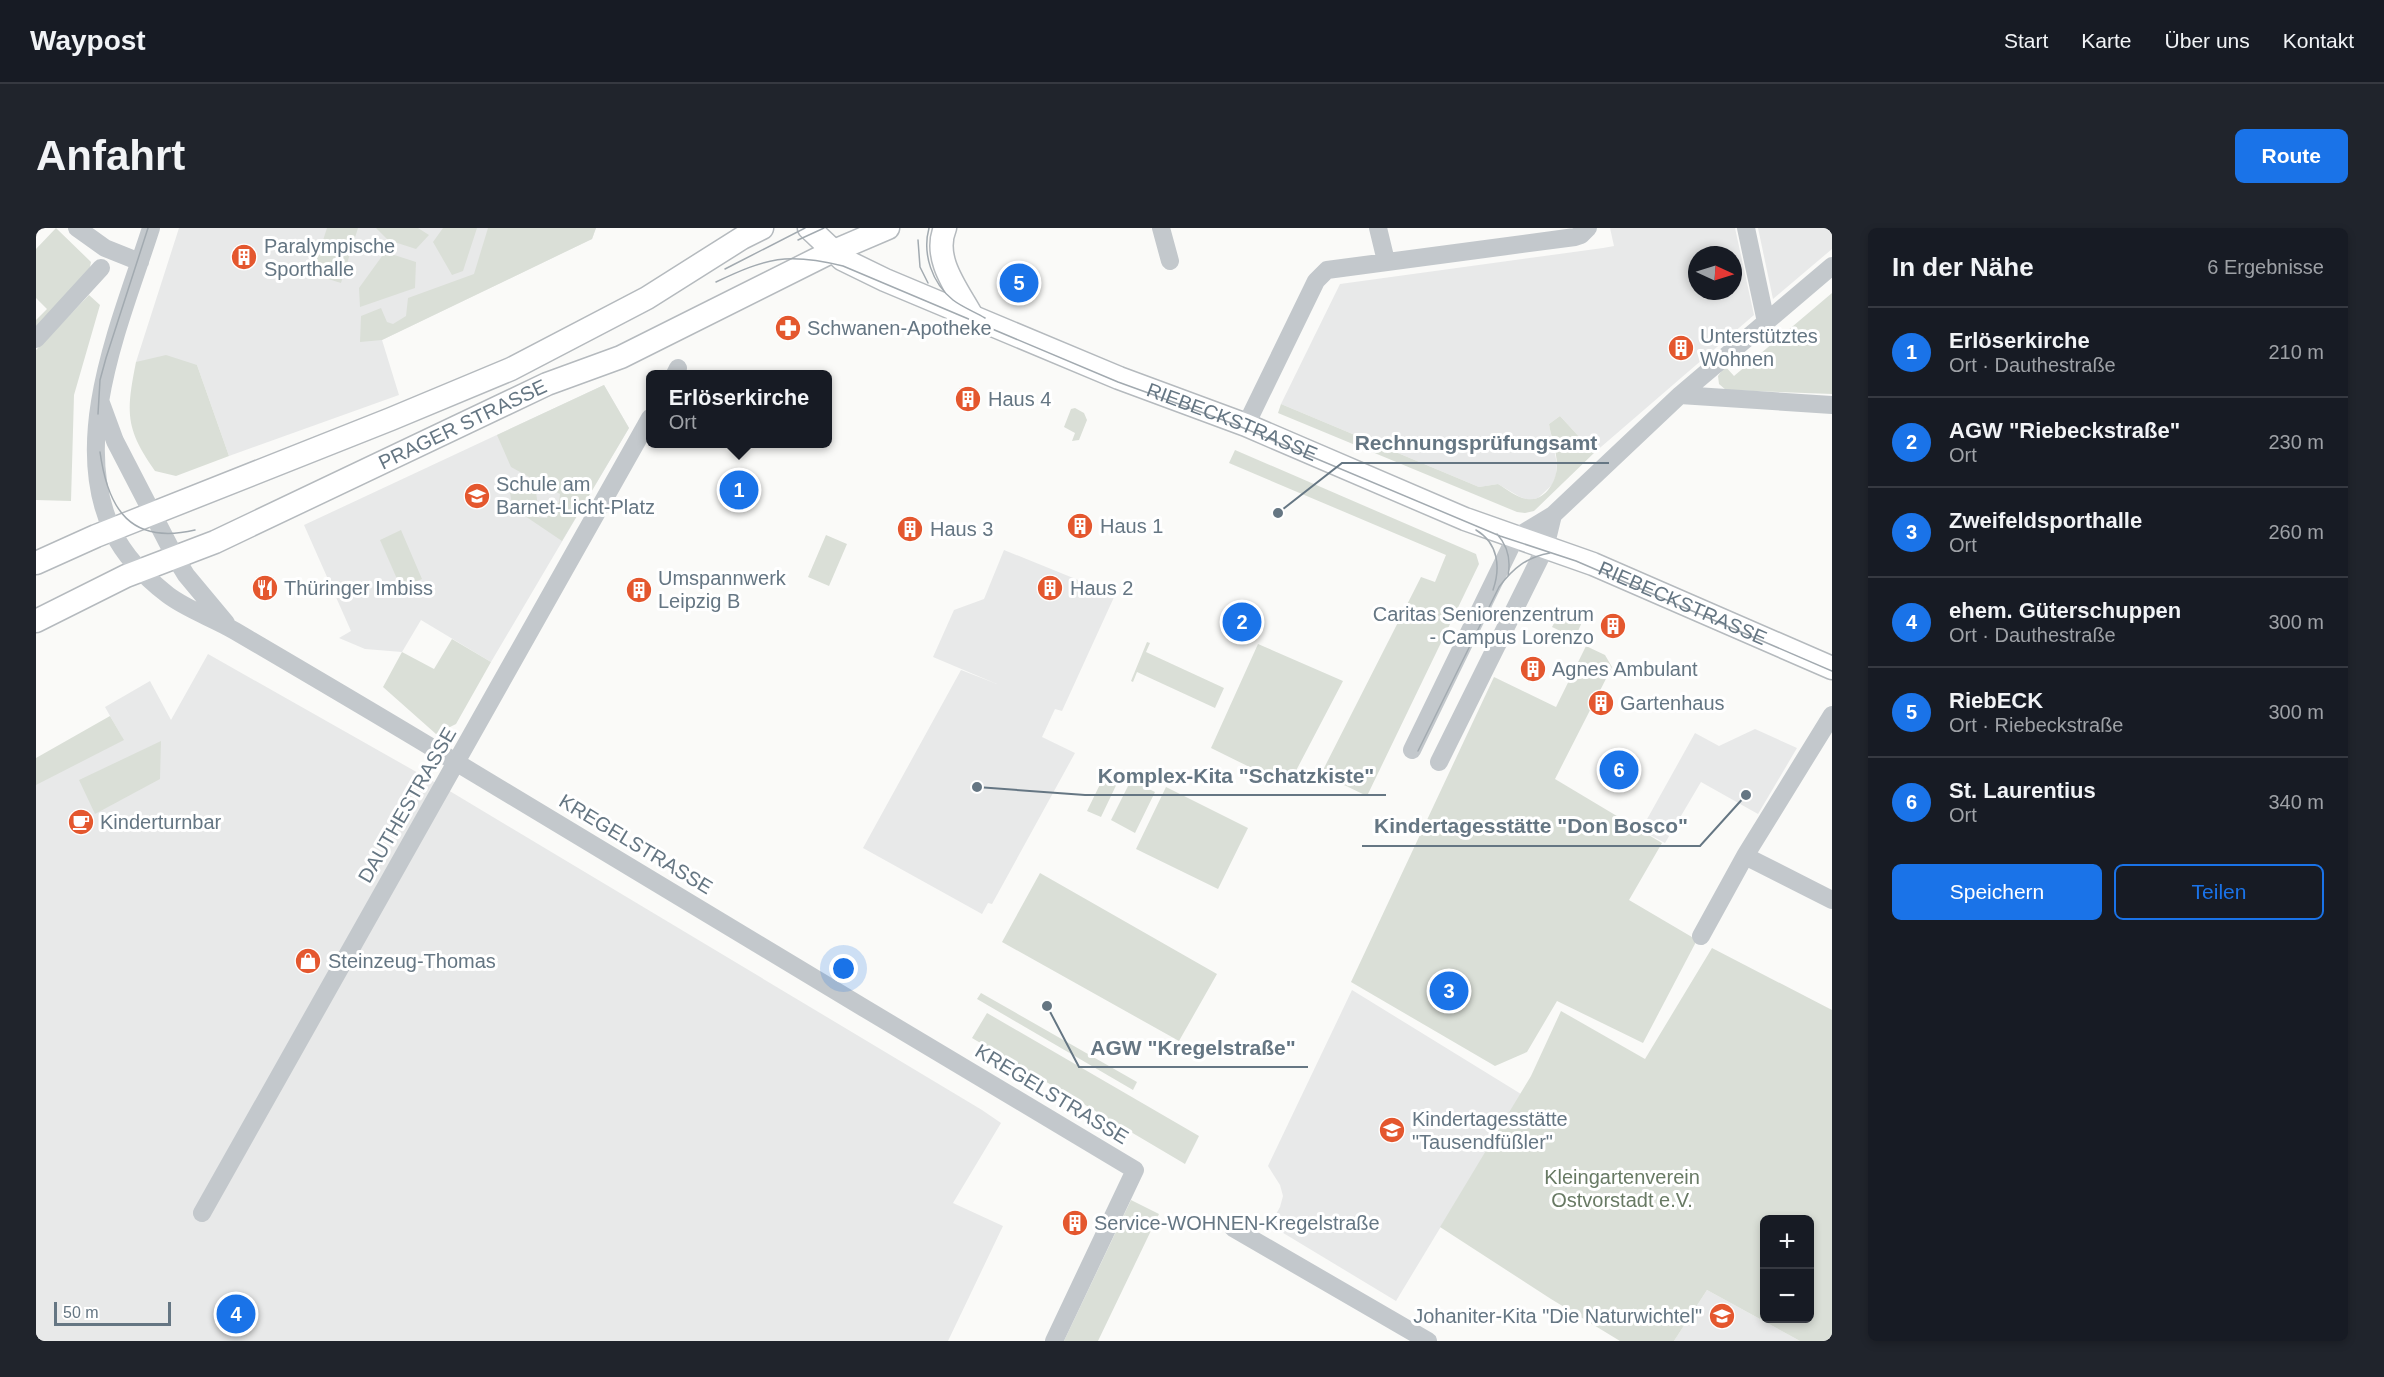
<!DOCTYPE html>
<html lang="de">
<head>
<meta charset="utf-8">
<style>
  body { margin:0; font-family:Arial,sans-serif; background:#20242c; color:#f1f3f6 }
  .controls { position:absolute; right:18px; bottom:18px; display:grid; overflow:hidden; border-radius:9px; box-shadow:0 3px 9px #0003 }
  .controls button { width:54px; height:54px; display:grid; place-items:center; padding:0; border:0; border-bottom:2px solid #363941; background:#171b24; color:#f1f3f6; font:30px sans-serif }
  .compass { position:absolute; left:1652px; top:18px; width:54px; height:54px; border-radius:50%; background:#171b24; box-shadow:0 3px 9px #0003; rotate:94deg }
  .scale { position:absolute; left:18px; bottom:15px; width:117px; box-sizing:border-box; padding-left:6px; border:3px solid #657683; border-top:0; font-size:16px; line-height:21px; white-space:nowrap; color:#657683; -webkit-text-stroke:4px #fff; paint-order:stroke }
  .you { position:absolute; left:808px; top:741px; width:21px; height:21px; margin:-15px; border:4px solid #fff; border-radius:50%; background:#1a73e8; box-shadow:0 0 0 9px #1a73e833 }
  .badge { display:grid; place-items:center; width:39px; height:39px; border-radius:50%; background:#1a73e8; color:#fff; font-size:20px; font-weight:700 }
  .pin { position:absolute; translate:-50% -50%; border:3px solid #fff; box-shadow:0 2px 6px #0006 }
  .popup { position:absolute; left:610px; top:142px; width:186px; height:78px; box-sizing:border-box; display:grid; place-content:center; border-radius:9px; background:#171b24; filter:drop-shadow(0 2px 4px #0005); font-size:20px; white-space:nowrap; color:#9ea1a6 }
  .popup b { font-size:22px; color:#f1f3f6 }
  .popup::after { content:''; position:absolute; left:50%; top:100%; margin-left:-12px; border:12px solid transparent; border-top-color:#171b24 }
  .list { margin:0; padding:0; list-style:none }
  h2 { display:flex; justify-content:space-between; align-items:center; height:78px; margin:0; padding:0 24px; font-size:26px }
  h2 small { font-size:20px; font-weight:400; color:#9ea1a6 }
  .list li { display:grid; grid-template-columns:39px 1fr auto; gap:18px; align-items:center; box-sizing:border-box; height:90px; padding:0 24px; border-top:2px solid #363941 }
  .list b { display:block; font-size:22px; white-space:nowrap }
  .list p { margin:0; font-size:20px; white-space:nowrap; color:#9ea1a6 }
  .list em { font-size:20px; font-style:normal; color:#9ea1a6 }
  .actions { display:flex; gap:12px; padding:18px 24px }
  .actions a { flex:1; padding:14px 0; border:2px solid #1a73e8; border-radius:9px; text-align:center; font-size:21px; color:#1a73e8 }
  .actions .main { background:#1a73e8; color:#fff }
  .map { position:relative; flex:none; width:1796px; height:1113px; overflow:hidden; border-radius:9px }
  header { display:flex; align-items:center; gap:36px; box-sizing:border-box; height:84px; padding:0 30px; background:#171b24; border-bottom:2px solid #363941 }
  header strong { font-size:28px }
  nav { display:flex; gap:33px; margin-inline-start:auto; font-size:21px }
  .intro { display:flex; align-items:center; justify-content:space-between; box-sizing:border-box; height:144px; padding:0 36px }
  h1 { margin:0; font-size:42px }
  .button { padding:15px 27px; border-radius:9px; background:#1a73e8; color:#fff; font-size:21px; font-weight:700 }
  main { display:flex; gap:36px; padding:0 36px }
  aside { flex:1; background:#171b24; border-radius:9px; box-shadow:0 3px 9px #0003 }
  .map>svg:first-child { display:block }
  .built { fill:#e8e9e9; fill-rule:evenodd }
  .green { fill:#dadfd7; fill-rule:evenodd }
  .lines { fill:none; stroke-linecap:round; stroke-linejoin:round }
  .major-casing { stroke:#b5babe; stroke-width:25 }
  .minor { stroke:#c3c8cc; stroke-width:18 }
  .major { stroke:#fff; stroke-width:22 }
  .tram { stroke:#a2aab0; stroke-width:1.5 }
  .labels { text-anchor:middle; stroke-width:6; stroke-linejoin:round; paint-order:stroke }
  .poi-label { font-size:20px; fill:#657683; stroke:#fff; text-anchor:start }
  .street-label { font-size:20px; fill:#657683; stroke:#fff }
  .park-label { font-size:20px; fill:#687a64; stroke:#fff }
  .leader { fill:none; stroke:#657683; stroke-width:2 }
  .callout-dot { fill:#657683; stroke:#fff; stroke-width:2 }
  .callout-label { font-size:21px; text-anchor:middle; font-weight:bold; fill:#657683; stroke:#fff; stroke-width:6; stroke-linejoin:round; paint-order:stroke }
</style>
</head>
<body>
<header>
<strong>Waypost</strong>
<nav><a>Start</a><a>Karte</a><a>Über uns</a><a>Kontakt</a></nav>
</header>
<div class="intro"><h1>Anfahrt</h1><a class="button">Route</a></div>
<main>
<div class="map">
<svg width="1796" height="1113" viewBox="0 0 1796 1113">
  <rect width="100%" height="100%" fill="#fafaf8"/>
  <path class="built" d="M143 0H560L556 11 346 112 363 167 193 228 161 137 100 134Z
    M1574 0H1699L1718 87 1558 225 1524 188 1513 196 1521 236 1520 247 1516 257 1502 270 1493 272 1484 269 1462 256 1443 259 1245 176 1304 56 1567 20 1578 18ZM1661 27H1697V63H1661Z
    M1722 0H1796V21L1737 71Z
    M568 157 593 200 455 434 385 392 366 424 329 421 303 410 315 403 268 297Z
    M968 322 1079 367 1026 483 1019 481 1006 509 1039 525 956 676 952 675 946 686 827 620 925 442 961 456 897 429 918 382 948 371Z
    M172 426 407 559 946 882 965 895 917 975 967 998 912 1113H0V555L86 509 69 479 114 453 135 492Z
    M1719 501 1761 520 1722 586 1665 554 1629 615 1605 602 1659 505 1683 518Z
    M1316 762 1485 866 1360 1073 1234 997 1244 979 1247 968 1244 957 1232 938Z
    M1671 1062 1764 1113H1638Z"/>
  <path class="green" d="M20 0 55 34 52 49 0 102V92L11 81 0 70V21Z
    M291 0H322L305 55 276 46Z
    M340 0H382L393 7 380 21 352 12Z
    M407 0H441L427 43 416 47 397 14Z
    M452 0H560L556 11 346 112 324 114 325 88 345 80 351 94 357 96 370 88 372 70 438 46Z
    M349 24 380 34 379 60 324 79 323 60Z
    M1796 65V166L1690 162 1683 156 1682 148 1689 138 1698 148Z
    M53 67 64 77 38 167 35 273 0 272V122Z
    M130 127 161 137 193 228 140 248 119 243C89 200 90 185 100 134Z
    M568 157 593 200 526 313 489 288 511 290 515 274 523 275 524 266 475 239 461 207Z
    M1245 176 1443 259 1462 256C1471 261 1481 270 1491 271 1509 274 1521 253 1521 237 1521 224 1515 209 1513 196L1524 188 1558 225 1498 283 1489 285 1481 284 1242 185Z
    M1039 180 1048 185 1051 192 1043 212 1036 213 1039 205 1028 199 1035 181Z
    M1199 222 1440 326 1443 336 1331 568 1285 546 1385 349 1399 354 1410 327 1193 235Z
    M499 255 502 280 477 284 473 258Z
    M365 302 386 351 365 360 344 312Z
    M790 307 811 316 793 358 772 349Z
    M1524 384 1546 394 1539 410 1516 399Z
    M416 411 455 434 420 496 400 506 347 459 366 424 398 441Z
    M1111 414 1114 415 1110 424 1188 460 1179 480 1101 444 1097 454 1095 453Z
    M1222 416 1307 453 1252 558 1175 520Z
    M1550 418 1569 427 1576 439 1519 551 1626 615 1593 672 1661 712 1607 815 1521 773 1491 824 1459 838 1315 754 1458 449 1520 479Z
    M74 488 88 512 0 557V530Z
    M125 513 124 551 59 586 43 552Z
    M1072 540 1085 547 1065 589 1051 583Z
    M1095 552 1119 564 1099 605 1075 592Z
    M1130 559 1212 600 1182 661 1100 621Z
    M1004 645 1181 746 1143 813 966 714Z
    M1676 720 1796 782V1113H1764L1671 1062 1638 1113H1584L1515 1071 1404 999 1495 848 1525 783 1609 831ZM1728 992H1774V1090H1728Z
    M945 765 1101 854 1097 862 941 771Z
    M951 785 1163 908 1149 936 936 810Z
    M1095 972 1123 986 1062 1113H1028Z"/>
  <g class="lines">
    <g class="major-casing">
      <g id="major">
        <path id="s1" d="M773 0 806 31 849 52 1083 150 1210 197 1429 291 1557 336 1796 440"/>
        <path d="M909 0C896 31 922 62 936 88"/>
        <path d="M0 335 60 308 355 191 475 141 611 70 706 10 726 0"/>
        <path id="s2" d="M0 393 90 348 179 314 511 156 585 129 791 26 852 0"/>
      </g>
    </g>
    <path class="minor" d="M41 0 69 20 104 34
      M115 0C86 91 32 211 77 304 89 329 110 350 132 367 152 382 177 390 199 403 274 447 349 491 423 536 648 671 873 808 1099 942L1018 1113
      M1125 0 1134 33
      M1342 0 1350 33
      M1710 0 1730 94
      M0 111 65 40
      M639 146 642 140
      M1644 167 1796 177
      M65 175 79 213 139 329 150 347 190 395
      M1210 197 1280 53 1291 42 1539 9 1545 7 1552 0
      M1376 522 1479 310 1517 287 1644 167 1796 38
      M1403 534 1509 320 1517 287
      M1709 628 1796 672
      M1665 708 1709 628 1796 487
      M166 985 614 190
      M1197 1000 1392 1113"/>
    <use href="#major" class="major"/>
    <path class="tram" d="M893 0C886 26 896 55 917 72 926 79 939 84 949 90
      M762 12 788 0
      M882 12 884 39 892 55
      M689 41 769 0
      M680 54C731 30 751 24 807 38L1082 154 1198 196 1464 308 1540 333 1796 443
      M62 186 64 152 70 130 112 0
      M64 224C72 282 95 317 159 302
      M1440 302C1462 315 1465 339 1457 362
      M1461 306C1472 318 1475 332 1472 348
      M1382 523 1463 359C1477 340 1491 329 1514 325"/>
  </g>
  <defs>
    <g id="building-disc" transform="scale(1.35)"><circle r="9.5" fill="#e4572e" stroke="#fff"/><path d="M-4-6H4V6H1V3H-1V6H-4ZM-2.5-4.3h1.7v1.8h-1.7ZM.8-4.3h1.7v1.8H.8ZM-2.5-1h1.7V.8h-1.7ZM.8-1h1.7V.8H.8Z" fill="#fff"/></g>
    <g id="pharmacy-disc" transform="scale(1.35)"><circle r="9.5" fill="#e4572e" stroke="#fff"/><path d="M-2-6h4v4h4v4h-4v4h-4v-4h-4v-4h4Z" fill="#fff"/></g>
    <g id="school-disc" transform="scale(1.35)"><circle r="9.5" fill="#e4572e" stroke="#fff"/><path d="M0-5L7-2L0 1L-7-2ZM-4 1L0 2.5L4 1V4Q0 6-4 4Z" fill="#fff"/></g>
    <g id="restaurant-disc" transform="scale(1.35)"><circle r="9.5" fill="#e4572e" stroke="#fff"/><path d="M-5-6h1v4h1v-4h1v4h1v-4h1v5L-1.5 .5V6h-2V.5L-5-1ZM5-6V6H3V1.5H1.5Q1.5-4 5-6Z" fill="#fff"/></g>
    <g id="cafe-disc" transform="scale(1.35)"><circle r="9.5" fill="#e4572e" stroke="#fff"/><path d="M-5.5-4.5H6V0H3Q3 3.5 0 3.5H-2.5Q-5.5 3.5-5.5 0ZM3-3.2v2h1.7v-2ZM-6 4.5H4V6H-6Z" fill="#fff"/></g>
    <g id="shop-disc" transform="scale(1.35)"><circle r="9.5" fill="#e4572e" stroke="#fff"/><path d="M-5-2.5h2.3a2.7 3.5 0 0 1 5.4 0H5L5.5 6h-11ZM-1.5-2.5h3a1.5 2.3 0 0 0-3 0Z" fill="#fff"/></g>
  </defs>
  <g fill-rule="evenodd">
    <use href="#building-disc" x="208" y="29"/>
    <use href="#pharmacy-disc" x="752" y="100"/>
    <use href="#building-disc" x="1645" y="120"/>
    <use href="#building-disc" x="932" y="171"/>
    <use href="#school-disc" x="441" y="268"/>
    <use href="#building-disc" x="1044" y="298"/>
    <use href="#building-disc" x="874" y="301"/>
    <use href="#restaurant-disc" x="229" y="360"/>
    <use href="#building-disc" x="1014" y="360"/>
    <use href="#building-disc" x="603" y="362"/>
    <use href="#building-disc" x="1577" y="398"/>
    <use href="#building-disc" x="1497" y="441"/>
    <use href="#building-disc" x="1565" y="475"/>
    <use href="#cafe-disc" x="45" y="594"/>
    <use href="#shop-disc" x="272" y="733"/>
    <use href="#school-disc" x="1356" y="902"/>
    <use href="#building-disc" x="1039" y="995"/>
    <use href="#school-disc" x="1686" y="1088"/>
  </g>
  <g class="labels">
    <g class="poi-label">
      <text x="228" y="25">Paralympische<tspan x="228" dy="23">Sporthalle</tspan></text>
      <text x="771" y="107">Schwanen-Apotheke</text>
      <text x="1664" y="115">Unterstütztes<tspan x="1664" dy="23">Wohnen</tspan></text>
      <text x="952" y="178">Haus 4</text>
      <text x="460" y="263">Schule am<tspan x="460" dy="23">Barnet-Licht-Platz</tspan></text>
      <text x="1064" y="305">Haus 1</text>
      <text x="894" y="308">Haus 3</text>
      <text x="622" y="357">Umspannwerk<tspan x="622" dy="23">Leipzig B</tspan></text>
      <text x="248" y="367">Thüringer Imbiss</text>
      <text x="1034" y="367">Haus 2</text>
      <text x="1558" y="393" text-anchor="end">Caritas Seniorenzentrum<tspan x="1558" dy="23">- Campus Lorenzo</tspan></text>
      <text x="1516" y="448">Agnes Ambulant</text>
      <text x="1584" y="482">Gartenhaus</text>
      <text x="64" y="601">Kinderturnbar</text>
      <text x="292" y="740">Steinzeug-Thomas</text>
      <text x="1376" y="898">Kindertagesstätte<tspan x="1376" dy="23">"Tausendfüßler"</tspan></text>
      <text x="1058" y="1002">Service-WOHNEN-Kregelstraße</text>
      <text x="1666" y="1095" text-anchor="end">Johaniter-Kita "Die Naturwichtel"</text>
    </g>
    <g class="street-label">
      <text dy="7" stroke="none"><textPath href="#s1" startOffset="468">RIEBECKSTRASSE</textPath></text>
      <text dy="7" stroke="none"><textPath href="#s2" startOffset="470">PRAGER STRASSE</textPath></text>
      <text dy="7" stroke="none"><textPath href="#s1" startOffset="954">RIEBECKSTRASSE</textPath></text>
      <text transform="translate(371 577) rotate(-60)" y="7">DAUTHESTRASSE</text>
      <text transform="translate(600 616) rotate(31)" y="7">KREGELSTRASSE</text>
      <text transform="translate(1016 866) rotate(31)" y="7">KREGELSTRASSE</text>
    </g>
    <g class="park-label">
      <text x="1586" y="956">Kleingartenverein<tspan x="1586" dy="23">Ostvorstadt e.V.</tspan></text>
    </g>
  </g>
  <path class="leader" d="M1242 285L1306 235H1573M941 559L1049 567H1350M1710 567L1664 618H1326M1011 778L1043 839H1272"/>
  <g class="callout-dot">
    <circle cx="1242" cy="285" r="6"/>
    <circle cx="941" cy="559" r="6"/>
    <circle cx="1710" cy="567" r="6"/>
    <circle cx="1011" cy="778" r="6"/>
  </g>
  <g class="callout-label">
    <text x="1440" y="222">Rechnungsprüfungsamt</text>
    <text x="1200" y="555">Komplex-Kita "Schatzkiste"</text>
    <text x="1495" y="605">Kindertagesstätte "Don Bosco"</text>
    <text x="1157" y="827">AGW "Kregelstraße"</text>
  </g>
</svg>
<div class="controls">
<button>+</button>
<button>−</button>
</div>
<svg class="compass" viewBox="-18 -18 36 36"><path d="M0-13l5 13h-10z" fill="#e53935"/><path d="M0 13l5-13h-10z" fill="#9ea1a6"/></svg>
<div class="scale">50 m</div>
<div class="you"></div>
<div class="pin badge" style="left:703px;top:262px">1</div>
<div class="popup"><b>Erlöserkirche</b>Ort</div>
<div class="pin badge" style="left:1206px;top:394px">2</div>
<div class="pin badge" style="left:1413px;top:763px">3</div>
<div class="pin badge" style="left:200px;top:1086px">4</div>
<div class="pin badge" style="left:983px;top:55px">5</div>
<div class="pin badge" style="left:1583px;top:542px">6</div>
</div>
<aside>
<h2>In der Nähe<small>6 Ergebnisse</small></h2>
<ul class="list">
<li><span class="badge">1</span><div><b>Erlöserkirche</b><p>Ort · Dauthestraße</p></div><em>210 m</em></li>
<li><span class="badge">2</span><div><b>AGW &quot;Riebeckstraße&quot;</b><p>Ort</p></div><em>230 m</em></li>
<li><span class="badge">3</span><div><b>Zweifeldsporthalle</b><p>Ort</p></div><em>260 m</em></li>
<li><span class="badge">4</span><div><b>ehem. Güterschuppen</b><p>Ort · Dauthestraße</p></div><em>300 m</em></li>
<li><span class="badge">5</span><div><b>RiebECK</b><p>Ort · Riebeckstraße</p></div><em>300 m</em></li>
<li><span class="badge">6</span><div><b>St. Laurentius</b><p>Ort</p></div><em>340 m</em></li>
</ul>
<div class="actions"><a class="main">Speichern</a><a>Teilen</a></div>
</aside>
</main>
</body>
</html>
